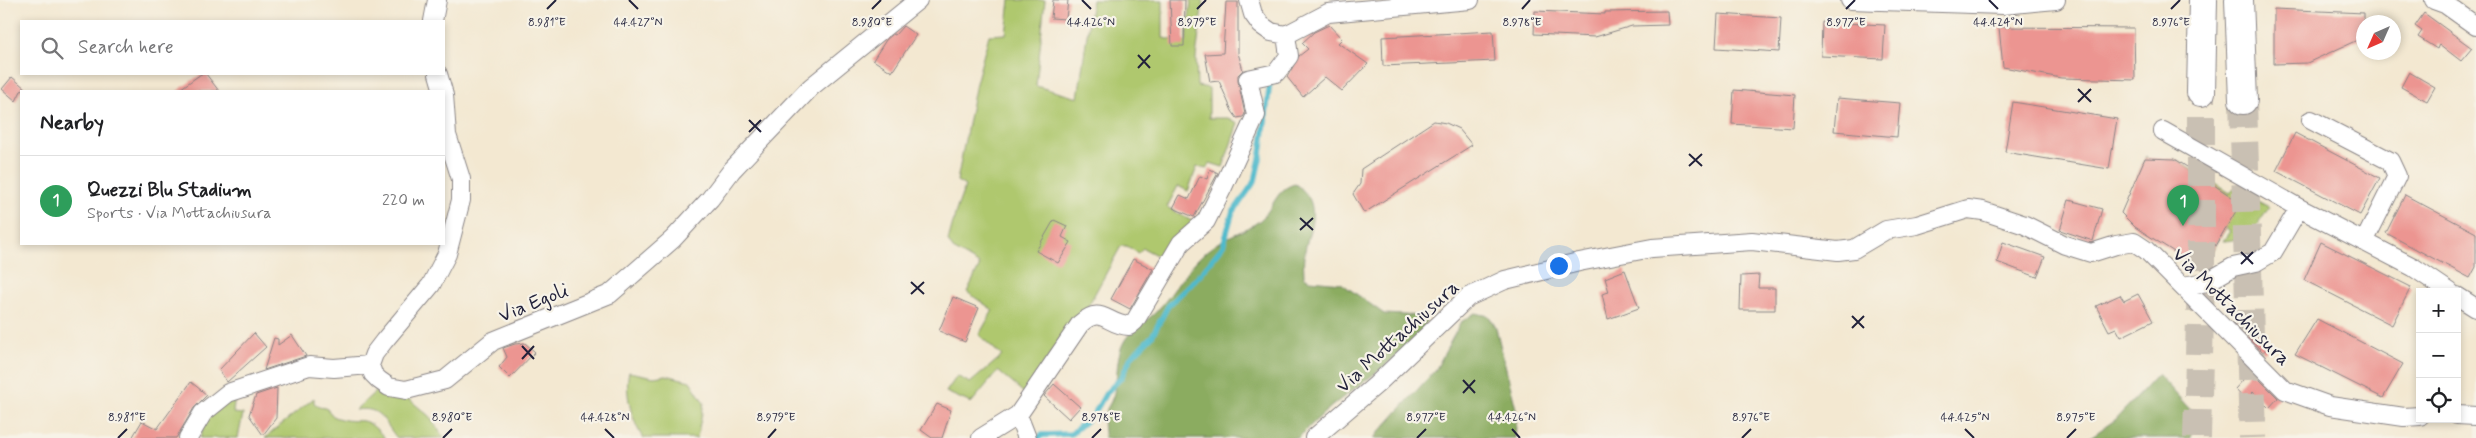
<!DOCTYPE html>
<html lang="en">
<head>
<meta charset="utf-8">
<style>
  body { margin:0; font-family:Mynerve,sans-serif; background:#f6f6f6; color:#202124 }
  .controls { position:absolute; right:15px; bottom:15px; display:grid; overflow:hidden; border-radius:0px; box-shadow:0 2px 8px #0003 }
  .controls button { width:45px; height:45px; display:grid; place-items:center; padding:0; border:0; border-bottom:1px solid #e0e0e0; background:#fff; color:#202124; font:25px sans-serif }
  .compass { position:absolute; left:2356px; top:15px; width:45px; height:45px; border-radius:50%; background:#fff; box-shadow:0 2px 8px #0003; rotate:225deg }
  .you { position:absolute; left:1558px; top:265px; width:18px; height:18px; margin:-12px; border:4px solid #fff; border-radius:50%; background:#1a73e8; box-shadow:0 0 0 8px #1a73e833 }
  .badge { display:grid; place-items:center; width:32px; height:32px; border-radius:50%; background:#c8321e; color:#fff; font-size:16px; font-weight:700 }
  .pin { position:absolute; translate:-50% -41px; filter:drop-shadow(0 1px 2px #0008) }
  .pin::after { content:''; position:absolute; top:26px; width:18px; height:15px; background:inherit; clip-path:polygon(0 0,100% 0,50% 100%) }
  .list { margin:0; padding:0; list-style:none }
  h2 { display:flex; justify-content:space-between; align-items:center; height:65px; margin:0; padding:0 20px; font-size:21px }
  h2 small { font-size:16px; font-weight:400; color:#757577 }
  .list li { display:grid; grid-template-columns:32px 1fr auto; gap:15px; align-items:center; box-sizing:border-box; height:90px; padding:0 20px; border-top:1px solid #e0e0e0 }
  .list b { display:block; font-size:19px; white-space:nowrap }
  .list p { margin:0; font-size:16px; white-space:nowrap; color:#757577 }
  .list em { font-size:16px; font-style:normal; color:#757577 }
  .icon { flex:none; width:28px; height:28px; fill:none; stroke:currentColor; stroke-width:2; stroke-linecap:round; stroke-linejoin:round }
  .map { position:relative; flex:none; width:2476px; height:438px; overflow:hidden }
  .search { position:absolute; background:#fff; box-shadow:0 2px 8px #0003; left:20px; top:20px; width:425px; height:55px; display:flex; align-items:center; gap:12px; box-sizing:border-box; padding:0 18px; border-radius:0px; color:#757577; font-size:19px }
  .panel { position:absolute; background:#fff; box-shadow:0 2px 8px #0003; left:20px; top:90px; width:425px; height:155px; border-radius:0px }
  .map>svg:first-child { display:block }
  .green { fill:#afc86e; stroke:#687554 }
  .forest { fill:#8bac61; stroke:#56674e }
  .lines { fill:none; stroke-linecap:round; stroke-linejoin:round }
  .stream { stroke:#4fbacc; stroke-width:5.5 }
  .building { fill:#ec9591 }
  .highway-tunnel { stroke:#c9c0b3; stroke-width:28; stroke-dasharray:28 14; stroke-linecap:butt }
  .street-casing { stroke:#8a8586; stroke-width:20 }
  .highway-casing { stroke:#8a8586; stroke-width:30 }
  .street { stroke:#fff; stroke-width:18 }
  .highway { stroke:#fff; stroke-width:28 }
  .ticks { fill:none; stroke:#22223b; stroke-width:2 }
  .labels { text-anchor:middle; stroke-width:4.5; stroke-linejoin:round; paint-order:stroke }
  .street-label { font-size:20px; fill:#22223b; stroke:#f7f3e8 }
  .ticks-label { font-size:12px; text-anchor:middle; fill:#22223b; stroke:#f7f3e8; stroke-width:4.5; stroke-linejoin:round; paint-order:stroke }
</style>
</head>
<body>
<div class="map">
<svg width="2476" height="438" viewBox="0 0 2476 438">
  <rect width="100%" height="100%" fill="#f7f3e8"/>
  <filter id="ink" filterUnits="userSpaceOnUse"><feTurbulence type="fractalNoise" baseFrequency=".02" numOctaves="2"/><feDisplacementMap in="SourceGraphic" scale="10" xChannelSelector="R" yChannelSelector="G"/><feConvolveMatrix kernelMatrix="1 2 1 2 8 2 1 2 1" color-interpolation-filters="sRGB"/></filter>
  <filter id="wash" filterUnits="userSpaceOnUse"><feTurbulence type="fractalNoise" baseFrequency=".0096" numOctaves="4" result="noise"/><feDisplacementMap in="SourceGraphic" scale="20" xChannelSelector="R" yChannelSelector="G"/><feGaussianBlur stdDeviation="1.12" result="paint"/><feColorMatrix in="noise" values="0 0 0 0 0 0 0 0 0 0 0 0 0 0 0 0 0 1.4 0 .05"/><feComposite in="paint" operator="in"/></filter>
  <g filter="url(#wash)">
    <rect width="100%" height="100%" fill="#f3e8d1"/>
    <path class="green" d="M1010 0H1045L1036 86 1078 98 1092 0H1163V38L1186 42 1191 0H1203L1196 58 1197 86 1209 88V118H1228L1238 123 1223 167 1210 163 1207 169 1197 167 1188 191 1178 186 1167 207 1195 223 1162 258 1143 248 1138 253 1127 246H1121L1087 308 1073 321 1024 393 998 371 971 403 946 392 957 376 970 383 1002 356 979 335 993 310 967 292 980 265 953 249 948 241 956 211 965 186 957 181 976 83 989 35 1006 34Z
      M2146 156 2151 165 2175 159 2230 193 2234 189 2269 207C2257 227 2249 240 2223 241L2230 231 2226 228 2203 266 2141 225 2157 188 2137 177Z
      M629 372 654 377 666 375 690 381 704 403 697 438H643C632 421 624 392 629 372Z
      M375 392 398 399 410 400 429 416 444 438H397C382 420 382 406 355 410Z
      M235 395 233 413 243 414 238 438H200L206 420Z
      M314 398V403L319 407 326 408 334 417C363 427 360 410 385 438H265Z"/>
    <path class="forest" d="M1295 184C1326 204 1307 230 1304 257 1303 263 1304 270 1304 277L1310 280 1341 283 1384 314 1423 316 1426 322C1415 348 1355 387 1332 406 1320 416 1309 427 1298 438H1105C1099 407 1111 412 1115 388 1118 372 1116 354 1125 340 1133 327 1146 322 1156 312 1177 290 1189 261 1216 244 1229 235 1246 231 1259 221 1274 209 1275 189 1295 184Z
      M1475 313 1489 316 1496 328 1517 413 1515 438H1374L1436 369 1461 322Z
      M2158 374 2194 414 2191 438H2089L2115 420Z"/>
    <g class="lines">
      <path class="stream" d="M1038 438 1042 435 1071 434 1094 414 1106 393 1121 378 1131 357 1152 336 1168 306 1198 277 1223 246 1232 214 1255 181 1261 154 1270 82"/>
    </g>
    <g id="blocks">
      <path class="building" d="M1053 0H1068L1066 19 1051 18Z
        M1170 0H1185L1184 46H1172Z
        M1226 2H1238V53L1243 70 1238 75V81L1245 114 1243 117 1237 118 1232 111 1219 81 1210 82 1205 54 1223 53Z
        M2274 9 2364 13V37L2307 63 2274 64Z
        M1535 11 1605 14V12L1667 11 1668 25 1632 26 1595 37 1534 34Z
        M2424 13 2472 48 2461 61 2439 44 2437 49 2418 37 2422 31 2415 26Z
        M1718 14 1781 18 1779 52 1716 48Z
        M1822 22 1885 25 1883 59 1821 56Z
        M1329 25 1342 39 1338 43 1368 64 1342 91 1325 77 1303 97 1287 77 1299 56 1308 49 1302 43 1314 32Z
        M903 26 916 35 892 72 873 60 886 40 893 34 895 35Z
        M1999 27 2134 28 2135 80 2061 78 2003 67Z
        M1493 31 1495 61 1383 66 1382 37Z
        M2409 72 2435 87 2427 101 2401 87Z
        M201 74H206L219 91H177Z
        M12 77 26 89 21 91 16 101 2 89Z
        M1734 90 1795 95 1793 128 1732 124Z
        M1837 98 1900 103 1897 137 1834 131Z
        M2013 102 2117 119 2109 169 2005 152Z
        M1434 121 1446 123 1459 129 1472 145 1364 213 1353 194 1360 184 1361 169Z
        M2295 133 2380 178 2360 215 2276 171Z
        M2145 158 2175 159 2241 203 2201 269 2135 227 2121 213Z
        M1210 169 1218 173 1194 217 1173 208 1180 195 1189 199 1200 176 1207 179Z
        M2405 195 2476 233V267L2470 278 2386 233Z
        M2069 200 2102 209 2093 241 2060 230Z
        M1054 220 1067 226 1062 237 1071 242 1058 263 1036 251Z
        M2003 242 2045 257 2037 277 1997 262Z
        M2321 242 2411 287 2392 325 2304 280Z
        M1133 259 1153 269 1130 309 1111 299Z
        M1625 270 1639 308 1608 319 1602 294 1609 292 1605 278Z
        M1759 275 1758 288H1775V310H1740L1741 276Z
        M2138 294 2153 321 2121 337 2116 328 2109 331 2096 306 2120 295 2124 301Z
        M953 297 979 308 965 342 939 331Z
        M2242 314 2270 346 2263 352 2233 323Z
        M2317 319 2403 364 2383 398 2295 354Z
        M254 333 266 347 227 382 219 370Z
        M292 335 306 356 264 370 274 338 278 339V345Z
        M525 343 535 352 510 378 499 367 507 357 503 348 515 344Z
        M2251 371 2278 398 2269 408 2253 392 2245 400 2235 389Z
        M191 382 207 395 194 408 176 438H132L142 421 157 429Z
        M1054 384 1080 407 1069 419 1044 396Z
        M277 388 276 418 263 435 249 415 256 395Z
        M937 404 951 410 942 438H932L921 430Z"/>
    </g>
  </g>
  <g filter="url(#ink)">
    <use href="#blocks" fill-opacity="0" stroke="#8a8586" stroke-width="1"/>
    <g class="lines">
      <path class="highway-tunnel" d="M2243 100 2253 438
        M2197 438 2201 276V92"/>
      <g class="street-casing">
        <path id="street" d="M1249 0 1253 14 1261 25 1271 32 1286 35 1328 13 1470 0
          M1850 0 2003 5 2056 0
          M2434 0 2445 4 2476 26
          M433 21 437 0
          M438 74 443 91
          M444 95 447 135 461 179V200L447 254 431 285 384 341 374 354 370 365 373 374 379 380 389 387 406 390 445 380 493 341 610 294 673 239 710 199 732 170 811 87 918 0
          M2311 120 2390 161 2397 176 2364 242
          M2163 131 2299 208 2413 267 2450 292
          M2183 286 2207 282 2233 267 2256 262 2273 252 2299 208
          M2457 296 2476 308
          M1018 415 1027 438
          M2457 415 2476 416
          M188 438 203 413 228 393 309 366 334 368 370 365
          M981 438 1018 415 1080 324C1102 304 1106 325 1129 326L1135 321 1181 243 1206 221 1223 187 1256 115 1248 79 1276 73 1289 56 1286 35
          M1314 438 1376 385 1468 297 1505 280 1579 262 1652 248 1752 241 1838 251 1854 249 1886 230 1917 225 1968 209 1983 211 2025 225 2065 245 2091 253 2116 245 2134 242 2146 250 2285 390 2330 406 2404 417 2420 416"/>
      </g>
      <g class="highway-casing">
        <path id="highway" d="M2239 0 2243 100
          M2201 92 2203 0"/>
      </g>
      <use href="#street" class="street"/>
      <use href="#highway" class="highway"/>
    </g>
  </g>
  <path class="ticks" d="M629 0 638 9M1082 0 1091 9M1989 0 1998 9M547 9 556 0M872 9 881 0M1197 9 1206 0M1522 9 1530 0M1846 9 1855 0M2171 9 2180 0M1138 55 1150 68M1138 68 1150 55M2078 89 2091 102M2078 102 2091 89M749 120 761 132M749 132 761 120M1689 154 1702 166M1689 166 1702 154M1300 218 1313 230M1300 230 1313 218M2241 252 2253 264M2241 264 2253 252M911 282 924 294M911 294 924 282M1852 316 1864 328M1852 328 1864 316M522 346 534 359M522 359 534 346M1463 380 1475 393M1463 393 1475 380M605 429 614 438M1512 429 1520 438M1965 429 1974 438M118 438 127 429M443 438 452 429M768 438 776 429M1092 438 1101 429M1417 438 1426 429M1742 438 1751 429M2067 438 2076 429"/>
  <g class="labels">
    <g class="street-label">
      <text transform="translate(533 302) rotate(-22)" y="7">Via Egoli</text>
      <text transform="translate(2232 306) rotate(45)" y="7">Via Mottachiusura</text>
      <text transform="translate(1397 336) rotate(-42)" y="7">Via Mottachiusura</text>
    </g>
  </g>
  <g class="ticks-label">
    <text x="547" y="26">8.981°E</text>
    <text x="638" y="26">44.427°N</text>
    <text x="872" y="26">8.980°E</text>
    <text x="1091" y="26">44.426°N</text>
    <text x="1197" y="26">8.979°E</text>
    <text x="1522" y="26">8.978°E</text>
    <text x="1846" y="26">8.977°E</text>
    <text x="1998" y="26">44.424°N</text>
    <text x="2171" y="26">8.976°E</text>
    <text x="127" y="421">8.981°E</text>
    <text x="452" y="421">8.980°E</text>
    <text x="605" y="421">44.428°N</text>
    <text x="776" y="421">8.979°E</text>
    <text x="1101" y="421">8.978°E</text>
    <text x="1426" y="421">8.977°E</text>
    <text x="1512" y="421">44.426°N</text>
    <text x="1751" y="421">8.976°E</text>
    <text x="1965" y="421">44.425°N</text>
    <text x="2076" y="421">8.975°E</text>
  </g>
</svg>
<div class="controls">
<button>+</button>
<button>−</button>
<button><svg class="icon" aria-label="locate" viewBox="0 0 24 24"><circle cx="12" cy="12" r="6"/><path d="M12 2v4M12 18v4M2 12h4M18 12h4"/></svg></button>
</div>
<svg class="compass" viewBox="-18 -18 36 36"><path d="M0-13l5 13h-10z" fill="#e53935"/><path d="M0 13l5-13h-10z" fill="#757577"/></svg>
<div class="you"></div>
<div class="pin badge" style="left:2183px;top:226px;background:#2e9e5b">1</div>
<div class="search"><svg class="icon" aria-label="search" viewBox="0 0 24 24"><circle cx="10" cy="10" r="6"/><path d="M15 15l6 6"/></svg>Search here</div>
<section class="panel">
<h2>Nearby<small></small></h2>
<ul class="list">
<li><span class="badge" style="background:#2e9e5b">1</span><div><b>Quezzi Blu Stadium</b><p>Sports · Via Mottachiusura</p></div><em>220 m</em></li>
</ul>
</section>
</div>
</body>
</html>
